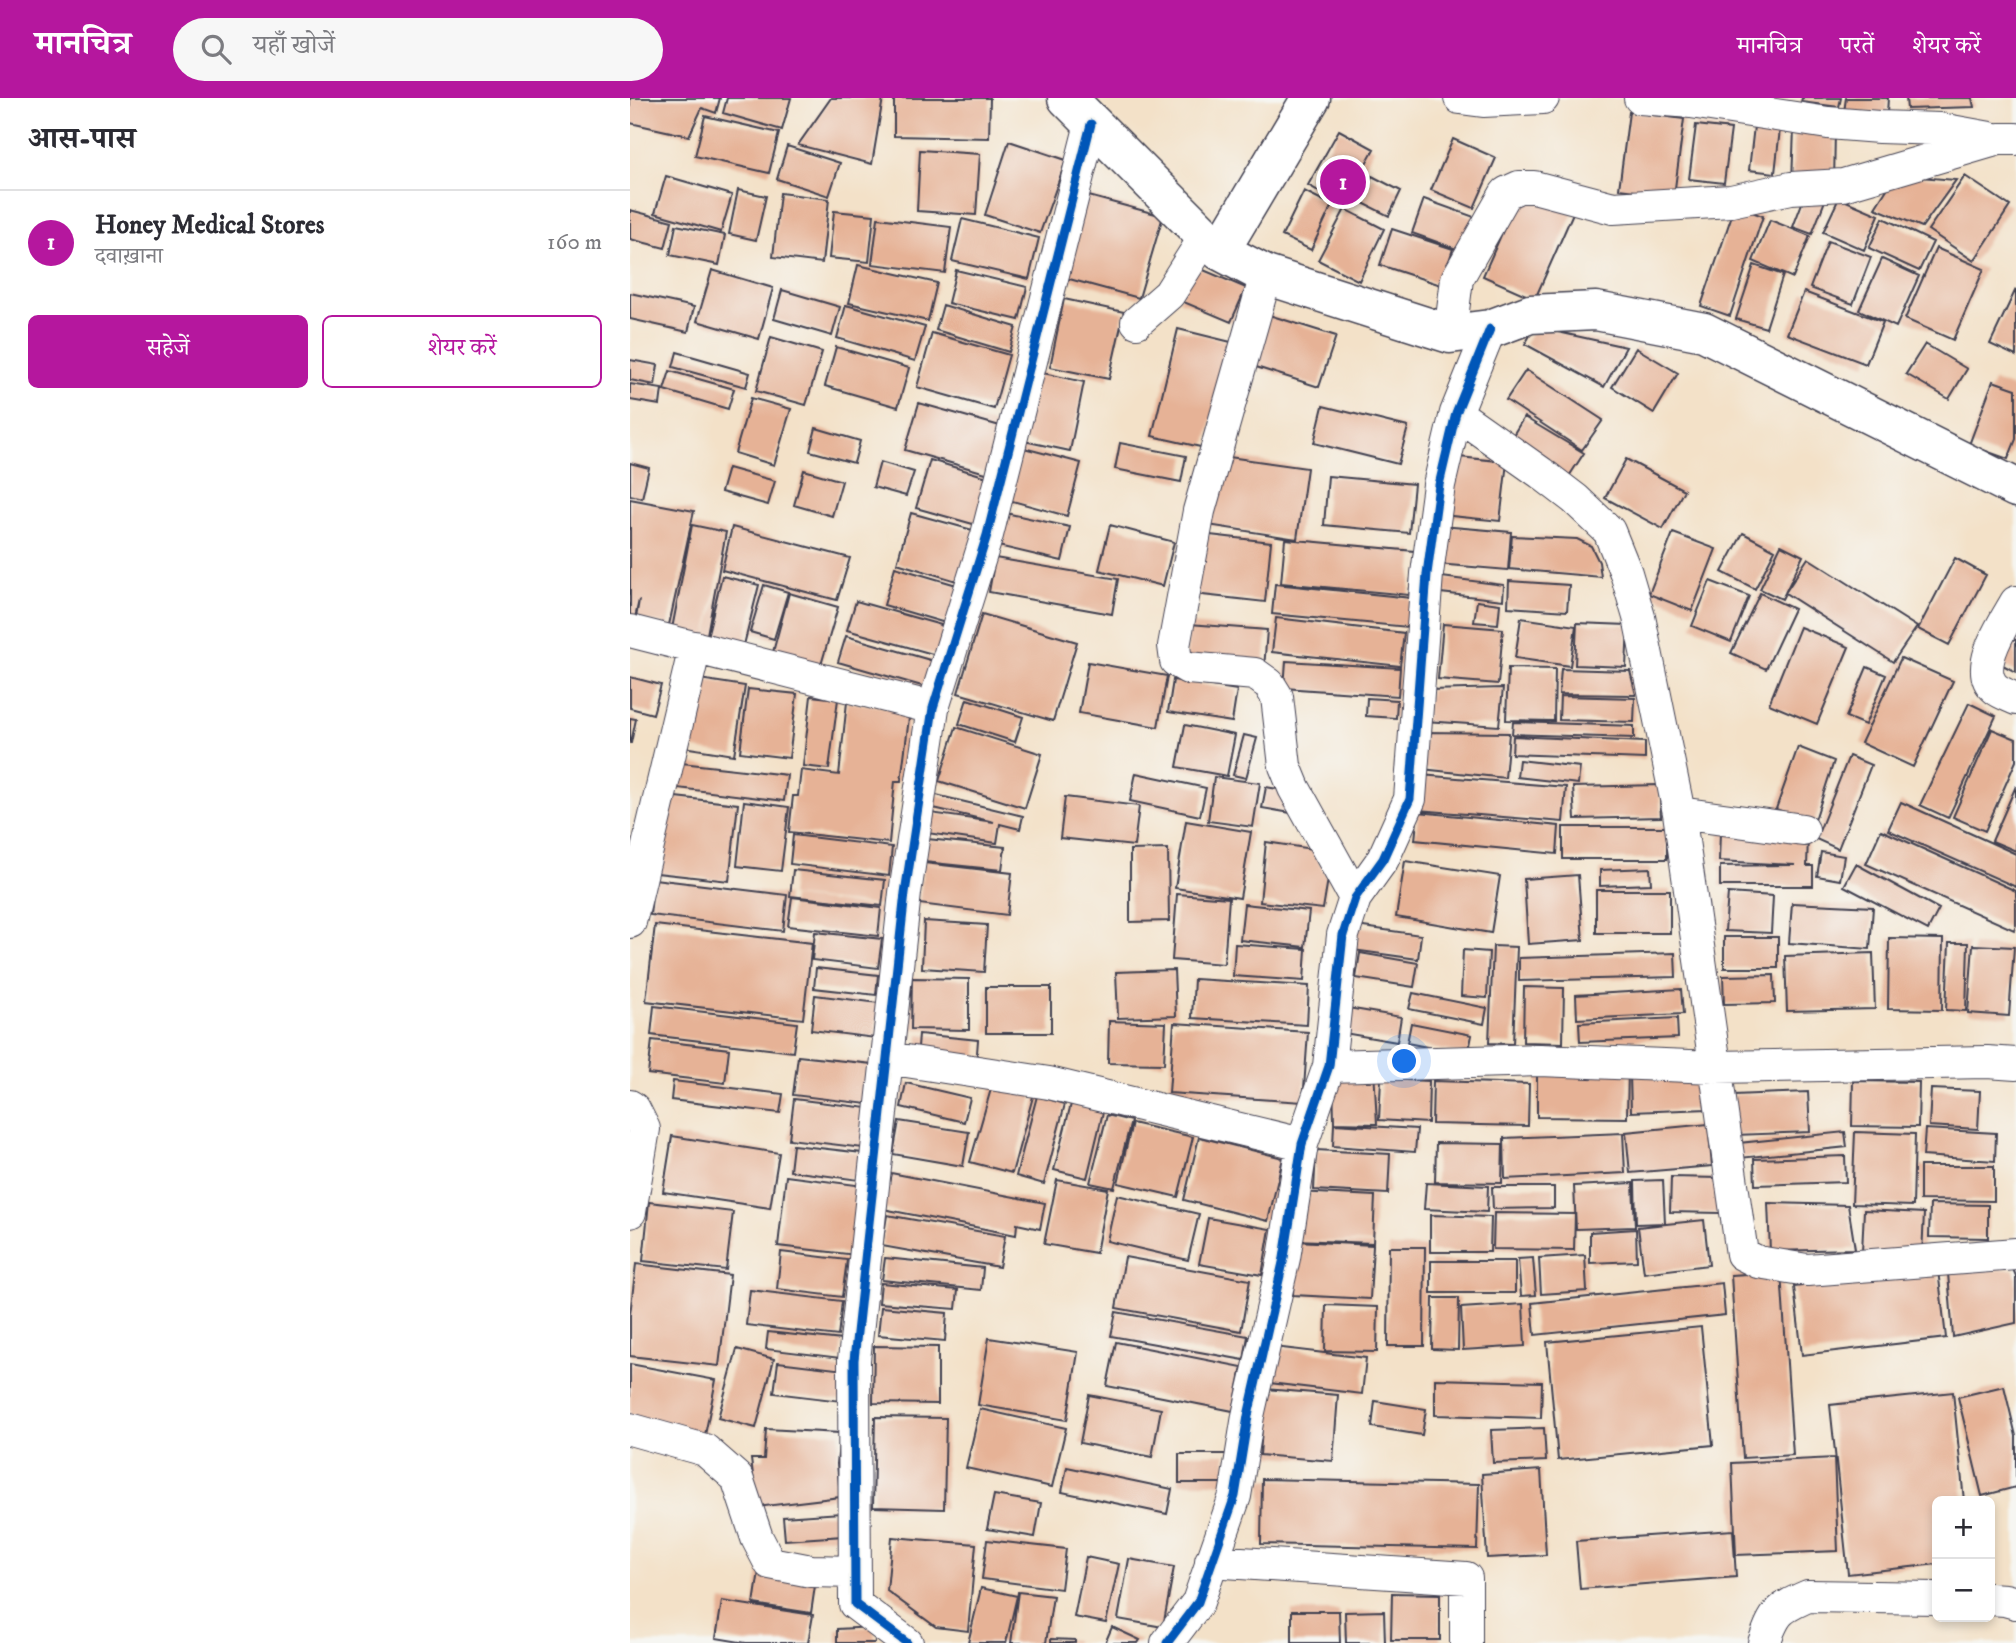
<!DOCTYPE html>
<html lang="hi">
<head>
<meta charset="utf-8">
<style>
  body { margin:0; font-family:"IM FELL DW Pica","Noto Serif Devanagari",serif; background:#f7f7f7; color:#2b2b33 }
  .controls { position:absolute; right:21px; bottom:21px; display:grid; overflow:hidden; border-radius:10px; box-shadow:0 4px 10px #0003 }
  .controls button { width:63px; height:63px; display:grid; place-items:center; padding:0; border:0; border-bottom:2px solid #e1e1e2; background:#fff; color:#2b2b33; font:35px sans-serif }
  .you { position:absolute; left:775px; top:964px; width:24px; height:24px; margin:-18px; border:5px solid #fff; border-radius:50%; background:#1a73e8; box-shadow:0 0 0 10px #1a73e833 }
  .badge { display:grid; place-items:center; width:46px; height:46px; border-radius:50%; background:#b5179e; color:#fff; font-size:23px; font-weight:700 }
  .pin { position:absolute; translate:-50% -50%; border:4px solid #fff; box-shadow:0 2px 7px #0006 }
  .list { margin:0; padding:0; list-style:none }
  h2 { display:flex; justify-content:space-between; align-items:center; height:91px; margin:0; padding:0 28px; font-size:30px }
  h2 small { font-size:23px; font-weight:400; color:#7c7c81 }
  .list li { display:grid; grid-template-columns:46px 1fr auto; gap:21px; align-items:center; box-sizing:border-box; height:105px; padding:0 28px; border-top:2px solid #e1e1e2 }
  .list b { display:block; font-size:26px; white-space:nowrap }
  .list p { margin:0; font-size:23px; white-space:nowrap; color:#7c7c81 }
  .list em { font-size:23px; font-style:normal; color:#7c7c81 }
  .actions { display:flex; gap:14px; padding:21px 28px }
  .actions a { flex:1; padding:16px 0; border:2px solid #b5179e; border-radius:10px; text-align:center; font-size:24px; color:#b5179e }
  .actions .main { background:#b5179e; color:#fff }
  .icon { flex:none; width:38px; height:38px; fill:none; stroke:currentColor; stroke-width:2; stroke-linecap:round; stroke-linejoin:round }
  .map { position:relative; flex:none; width:1386px; height:1545px; overflow:hidden }
  header { display:flex; align-items:center; gap:42px; box-sizing:border-box; height:98px; padding:0 35px; background:#b5179e; color:#fff }
  header strong { font-size:33px }
  nav { display:flex; gap:38px; margin-inline-start:auto; font-size:24px }
  .search { width:490px; height:63px; background:#f7f7f7; display:flex; align-items:center; gap:18px; box-sizing:border-box; padding:0 24px; border-radius:38px; color:#7c7c81; font-size:26px }
  main { display:flex }
  aside { flex:1; background:#fff }
  .map>svg:first-child { display:block }
  .building { fill:#e6b296 }
  .lines { fill:none; stroke-linecap:round; stroke-linejoin:round }
  .minor-casing { stroke:#413f50; stroke-width:34 }
  .tertiary-casing { stroke:#413f50; stroke-width:41 }
  .minor { stroke:#fff; stroke-width:32 }
  .tertiary { stroke:#fff; stroke-width:38 }
  .cycleway-casing { stroke:#f6f6f2; stroke-width:13 }
  .cycleway { stroke:#0057b8; stroke-width:9 }
</style>
</head>
<body>
<header>
<strong>मानचित्र</strong>
<div class="search"><svg class="icon" aria-label="search" viewBox="0 0 24 24"><circle cx="10" cy="10" r="6"/><path d="M15 15l6 6"/></svg>यहाँ खोजें</div>
<nav><a>मानचित्र</a><a>परतें</a><a>शेयर करें</a></nav>
</header>
<main>
<aside>
<h2>आस-पास<small></small></h2>
<ul class="list">
<li><span class="badge">1</span><div><b>Honey Medical Stores</b><p>दवाख़ाना</p></div><em>160 m</em></li>
</ul>
<div class="actions"><a class="main">सहेजें</a><a>शेयर करें</a></div>
</aside>
<div class="map">
<svg width="1386" height="1545" viewBox="0 0 1386 1545">
  <rect width="100%" height="100%" fill="#f6f6f2"/>
  <filter id="ink" filterUnits="userSpaceOnUse"><feTurbulence type="fractalNoise" baseFrequency=".0143" numOctaves="2"/><feDisplacementMap in="SourceGraphic" scale="14" xChannelSelector="R" yChannelSelector="G"/><feConvolveMatrix kernelMatrix="1 2 1 2 8 2 1 2 1" color-interpolation-filters="sRGB"/></filter>
  <filter id="wash" filterUnits="userSpaceOnUse"><feTurbulence type="fractalNoise" baseFrequency=".00686" numOctaves="4" result="noise"/><feDisplacementMap in="SourceGraphic" scale="28" xChannelSelector="R" yChannelSelector="G"/><feGaussianBlur stdDeviation="1.57" result="paint"/><feColorMatrix in="noise" values="0 0 0 0 0 0 0 0 0 0 0 0 0 0 0 0 0 1.4 0 .05"/><feComposite in="paint" operator="in"/></filter>
  <g filter="url(#wash)">
    <rect width="100%" height="100%" fill="#f3e1c8"/>
    <g id="blocks">
      <path class="building" d="M0 0H90L86 15 72 10 59 38 0 25Z
        M97 0H161L152 32 93 15Z
        M201 0H253L242 66 168 47Z
        M264 0H360L359 40 264 38Z
        M1172 0H1211L1209 9 1171 4Z
        M1216 0H1258L1257 15 1214 14Z
        M1276 0H1342L1344 9 1277 11Z
        M999 14 1054 21 1044 98 989 91Z
        M75 18 149 35 139 75 65 58Z
        M1066 27 1101 31 1094 85 1059 81Z
        M1124 28 1150 31 1145 75 1119 72Z
        M1164 30 1205 32 1204 86 1162 84Z
        M709 32 744 51 713 107 678 87Z
        M823 41 866 60 844 110 801 92Z
        M379 43 436 62 410 135 355 117Z
        M157 48 210 65 199 98 147 81Z
        M290 52 350 56 346 117 287 113Z
        M1266 77 1326 82 1292 129 1245 110Z
        M36 78 102 97 91 134 25 115Z
        M742 78 771 93 759 118 729 103Z
        M1335 78 1380 108 1344 163 1298 132Z
        M108 92 136 98 126 142 99 136Z
        M891 92 943 115 905 201 853 178Z
        M1177 92 1196 100 1182 136 1163 129Z
        M674 93 702 107 681 152 652 138Z
        M150 95 199 101 192 165 143 159Z
        M455 97 533 118 509 200 432 179Z
        M1209 100 1249 117 1234 152 1193 134Z
        M794 101 847 120 835 154 782 135Z
        M1105 108 1133 118 1100 218 1071 208Z
        M715 111 754 131 729 183 688 162Z
        M0 112 42 123 35 150 0 141Z
        M204 113 244 117 239 164 199 160Z
        M248 120 321 129 315 175 242 166Z
        M1253 120 1303 144 1289 173 1239 150Z
        M332 121 409 140 399 181 322 163Z
        M1140 122 1180 138 1163 180 1123 163Z
        M46 127 95 137 89 167 40 157Z
        M762 131 823 151 811 187 750 167Z
        M1198 143 1241 159 1223 206 1180 190Z
        M1306 150 1354 171 1323 242 1275 221Z
        M1252 161 1289 178 1266 229 1229 212Z
        M228 167 307 185 298 223 219 205Z
        M1124 167 1153 177 1136 230 1106 221Z
        M564 168 616 190 601 224 549 202Z
        M82 172 143 190 129 241 67 223Z
        M326 172 397 189 389 222 318 205Z
        M1386 191V258L1360 246Z
        M152 192 210 209 202 238 144 221Z
        M1174 194 1253 224 1236 266 1157 236Z
        M0 195 64 209 58 234 0 221Z
        M434 201 494 214 479 281 420 269Z
        M216 207 295 229 285 263 207 240Z
        M313 207 386 229 379 254 306 232Z
        M639 217 706 238 689 289 623 268Z
        M905 229 996 249 974 289 895 246Z
        M548 231 601 244 575 350 522 338Z
        M302 235 379 257 364 311 287 289Z
        M141 239 192 254 176 307 126 293Z
        M1295 246 1337 271 1319 301 1276 276Z
        M206 249 279 270 268 309 195 288Z
        M1006 250 1048 275 1024 315 982 289Z
        M47 254 120 275 116 289 43 269Z
        M0 262 28 267 25 287 0 282Z
        M896 272 973 322 952 352 876 302Z
        M40 273 104 291 98 311 34 292Z
        M404 273 454 284 440 353 389 342Z
        M1363 283 1386 291V341L1378 361 1339 347Z
        M0 286 32 291 30 307 0 302Z
        M121 300 161 311 144 367 105 355Z
        M289 305 377 330 363 377 275 352Z
        M693 308 778 329 768 366 684 345Z
        M894 319 954 355 936 383 877 347Z
        M186 330 230 343 224 365 180 353Z
        M490 345 556 358 551 384 485 371Z
        M390 349 451 365 437 418 375 401Z
        M592 358 677 370 667 441 578 427Z
        M819 358 877 364 870 423 812 417Z
        M996 361 1054 392 1033 431 975 400Z
        M300 362 364 381 350 428 286 410Z
        M250 364 284 374 276 398 243 389Z
        M0 365 19 370 12 400 0 397Z
        M98 370 145 383 138 407 91 394Z
        M174 372 212 383 202 418 164 407Z
        M698 378 784 386 779 435 694 427Z
        M0 401 64 413 39 527 6 520 9 502 5 520 0 519Z
        M371 414 440 429 432 463 364 447Z
        M281 415 346 433 330 484 267 465Z
        M62 427 96 434 76 542 41 536Z
        M480 427 544 444 533 488 469 472Z
        M811 428 881 434 878 472 807 466Z
        M102 429 220 460 207 502 92 472Z
        M1043 435 1086 451 1062 513 1019 496Z
        M1113 435 1145 452 1125 491 1092 474Z
        M571 436 641 444 635 504 564 496Z
        M882 438 947 441 961 448 969 464 971 479 879 471Z
        M655 441 784 453 779 497 651 485Z
        M1151 447 1173 458 1155 495 1178 460 1287 529 1263 564 1155 495 1152 501 1130 491Z
        M365 460 488 481 482 516 359 494Z
        M1325 460 1356 477 1319 547 1288 531Z
        M265 469 330 488 319 526 254 507Z
        M92 478 129 487 112 555 75 547Z
        M804 478 874 487 873 502 802 494Z
        M879 483 939 487 937 513 878 509Z
        M1080 483 1119 498 1101 544 1062 528Z
        M645 486 781 500 778 529 642 516Z
        M134 487 158 494 144 541 120 534Z
        M159 495 208 509 191 567 143 554Z
        M1130 495 1164 511 1136 571 1101 555Z
        M226 503 318 529 310 558 217 532Z
        M847 503 870 506 868 526 844 524Z
        M352 516 447 544 423 623 328 595Z
        M646 520 774 535 770 568 642 554Z
        M891 520 946 528 940 568 885 560Z
        M947 525 998 527 996 569 945 567Z
        M559 526 637 532 634 571 556 564Z
        M813 526 873 531 868 586 808 581Z
        M1170 529 1219 549 1187 626 1139 606Z
        M216 538 307 564 299 590 208 564Z
        M1379 538 1386 542V574L1365 563Z
        M1271 560 1323 583 1283 669 1231 645Z
        M656 563 770 570 768 598 654 590Z
        M458 564 537 578 528 629 449 615Z
        M1237 569 1256 577 1235 627 1216 619Z
        M878 570 925 571 924 623 876 622Z
        M931 571 1000 573 1006 597 929 596Z
        M50 578 115 588 104 657 40 647Z
        M0 579 31 587 23 616 0 610Z
        M543 582 607 592 602 624 538 614Z
        M873 590 869 628 795 623 800 592Z
        M118 591 167 596 159 660 110 654Z
        M181 598 208 601 199 671 173 668Z
        M930 598 1005 600 1004 624 929 622Z
        M737 600 767 602 766 620 736 618Z
        M337 601 393 619 385 644 329 626Z
        M217 604 280 612 271 683H265L259 745 159 734 163 698H168L171 672 209 677Z
        M1339 605 1366 618 1318 720 1290 707Z
        M0 620 6 621 1 645H0Z
        M883 624 1004 628V640L882 636Z
        M555 627 605 637 597 678 547 669Z
        M326 629 412 656 395 710 309 683Z
        M1362 631 1386 641V663L1355 733 1323 719Z
        M793 634 879 635 875 680 792 671Z
        M614 637 627 640 616 680 603 677Z
        M883 638 1015 644V661L882 656Z
        M1168 649 1204 663 1184 725 1146 711Z
        M1219 658 1241 667 1208 751 1186 741Z
        M889 662 950 669 948 686 887 679Z
        M34 663 157 677 154 703 31 688Z
        M506 675 576 690 570 718 500 703Z
        M790 677 936 689 933 724 788 712Z
        M584 679 630 685 623 729 578 723Z
        M1029 687 1031 719 945 721 943 689Z
        M1386 688V753L1362 743Z
        M636 689 665 694 661 715 632 710Z
        M298 695 393 718 390 731 370 726 367 745 297 735 301 715 364 724 295 708Z
        M27 697 108 706 99 783 18 774Z
        M435 699 509 708 504 748 430 740Z
        M114 703 159 709 151 773 107 768Z
        M1271 704 1386 756V789L1258 732Z
        M788 714 929 728 927 756 785 742Z
        M556 723 621 734 610 800 545 790Z
        M933 729H1037V761H933Z
        M1251 732 1386 793V827L1384 832 1236 766Z
        M1090 734 1178 739 1177 768H1183V788H1090V768L1165 767 1089 763Z
        M163 737 262 749 259 778 160 766Z
        M297 741 375 749 372 772 294 764Z
        M636 744 682 751 698 781 693 811 630 804Z
        M538 751 539 823 500 824V752Z
        M1191 754 1214 758 1210 782 1187 778Z
        M775 763 870 778 861 835 766 819Z
        M294 765 382 775 377 817 289 806Z
        M1226 766 1309 811 1298 832 1214 788Z
        M1020 770 1021 786 970 788V772Z
        M163 772 255 782 252 808 160 798Z
        M948 777 953 842 898 846 894 781Z
        M24 781 157 797 153 833 20 817Z
        M966 792H1040V835H966Z
        M1098 795 1143 798 1141 835 1095 833Z
        M547 796 599 800 594 866 542 862Z
        M162 799 251 810 248 838 158 828Z
        M1162 805 1243 809 1240 851 1159 845Z
        M614 806 679 813 675 849 610 842Z
        M294 823 357 827 354 874 292 870Z
        M25 827 182 845 173 921 16 903Z
        M726 828 791 837 788 861 723 852Z
        M185 834 252 841 248 870 182 862Z
        M1094 839H1148V870H1094Z
        M1259 840 1313 841 1312 912 1258 911Z
        M1319 845H1338L1336 913 1316 912Z
        M605 846 676 851 674 883 603 878Z
        M1343 847 1384 849 1379 918 1338 915Z
        M863 848 887 849 883 946 859 945Z
        M833 852 859 854 857 900 831 898Z
        M730 855 788 865 784 889 726 880Z
        M1045 855 1046 879 889 883V860Z
        M1243 855 1245 911 1157 913 1155 858Z
        M186 870 248 877 246 897 184 890Z
        M544 872 546 918 488 920 486 874Z
        M1144 877 1145 905 1094 906 1093 878Z
        M282 880 339 881V932L281 931Z
        M564 881 679 888 677 927 562 920Z
        M356 889H421V935H356Z
        M894 889 934 890 933 945 893 944Z
        M1051 891 1053 916 947 921 946 897Z
        M783 895 857 910 854 926 779 911Z
        M185 897 249 905 245 940 181 932Z
        M24 908 167 925 163 954 21 937Z
        M712 909 771 919 767 944 708 934Z
        M1047 920 1048 940 950 944 949 925Z
        M479 923 536 925 534 966 478 965Z
        M544 925 678 934 673 1004 539 995Z
        M781 925 842 937 838 957 777 945Z
        M289 936 348 942 346 968 287 962Z
        M22 942 99 951 95 985 18 976Z
        M168 958 242 966 237 1006 163 997Z
        M744 971 747 1026 704 1025 703 974Z
        M907 971H998L997 1020 907 1019Z
        M1077 973 1078 1011 1001 1014 1000 976Z
        M751 981 799 983 798 1025 749 1022Z
        M43 983 153 996 150 1015 41 1002Z
        M803 983 899 986 898 1028 802 1026Z
        M1223 983 1289 984 1288 1029 1222 1028Z
        M363 984 404 995 382 1075 340 1064Z
        M276 985 340 1000 334 1024 271 1009Z
        M1301 991 1350 993 1348 1031 1299 1028Z
        M1178 994 1180 1034 1105 1037 1104 997Z
        M407 998 435 1006 414 1086 386 1078Z
        M164 1001 238 1010 233 1050 159 1041Z
        M441 1006 473 1014 457 1080 424 1072Z
        M477 1017 501 1023 484 1090 460 1085Z
        M269 1023 339 1034 333 1068 263 1056Z
        M502 1025 563 1039 548 1099 488 1085Z
        M704 1026 787 1031 785 1054 703 1048Z
        M1078 1026 1082 1068 1000 1075 996 1034Z
        M1295 1031 1366 1035 1365 1063 1293 1058Z
        M1215 1034 1217 1049 1110 1060 1109 1045Z
        M1225 1034 1285 1036 1283 1108 1222 1106Z
        M993 1035 995 1075 875 1081 874 1040Z
        M42 1038 149 1055 140 1110 33 1094Z
        M569 1039 653 1060 638 1123 554 1102Z
        M806 1045 873 1046 872 1085 805 1084Z
        M163 1047 232 1055 229 1082 160 1073Z
        M686 1052 760 1056 758 1096 684 1092Z
        M1215 1058 1216 1084 1125 1087 1124 1061Z
        M1290 1068H1364V1103L1290 1102Z
        M261 1075 415 1105 410 1131 387 1126 386 1137 253 1111Z
        M156 1078 234 1088 226 1157 148 1148Z
        M1041 1079 1090 1080V1115L1040 1114Z
        M427 1082 478 1091 466 1155 414 1146Z
        M1033 1082 1035 1125 1006 1126 1005 1083Z
        M796 1085 858 1088 857 1114 794 1111Z
        M1003 1085 1005 1129 946 1131 944 1088Z
        M862 1089H924V1110L863 1111Z
        M667 1094 745 1098 743 1145 664 1142Z
        M487 1097 569 1116 558 1162 477 1143Z
        M19 1104 103 1114 96 1172 13 1163Z
        M1138 1105 1218 1107 1225 1151 1140 1153Z
        M1300 1106 1358 1107V1140L1299 1139Z
        M1234 1112 1294 1115 1292 1157 1232 1154Z
        M864 1115 945 1116 944 1152 863 1151Z
        M257 1117 375 1138 369 1169 252 1148Z
        M800 1117 861 1119 860 1154H800Z
        M578 1120 640 1131 632 1177 569 1166Z
        M1074 1122 1079 1167 1014 1175 1008 1129Z
        M1006 1131 1007 1163 960 1165V1134Z
        M666 1143 743 1147 740 1201 663 1197Z
        M759 1149H795L794 1248H758Z
        M151 1154 217 1162 212 1199 147 1191Z
        M955 1157 957 1193 911 1196 909 1160Z
        M495 1159 620 1182 611 1233 486 1210Z
        M255 1160 353 1170 351 1192 252 1182Z
        M903 1160 906 1197 891 1198 888 1161Z
        M801 1163H885V1195H801Z
        M6 1166 100 1177 89 1268 0 1258V1217Z
        M1383 1171 1386 1178V1225L1323 1239 1318 1175Z
        M1308 1172 1316 1240 1172 1257 1164 1189Z
        M1151 1174 1163 1357 1113 1360 1101 1177Z
        M251 1185 328 1192 326 1211 249 1205Z
        M1092 1185 1095 1217 905 1237 902 1205Z
        M120 1192 212 1203 208 1238 116 1227Z
        M803 1200H829L828 1252 802 1251Z
        M893 1206 895 1248 833 1252 831 1210Z
        M696 1207 748 1209 747 1254 695 1253Z
        M251 1209 317 1215 315 1243 248 1237Z
        M486 1214 618 1238 614 1262 481 1238Z
        M1071 1229 1083 1347 928 1362 917 1244Z
        M138 1234 212 1242 210 1260 136 1251Z
        M359 1240 448 1254 437 1322 348 1307Z
        M486 1244 612 1269 603 1313 477 1288Z
        M244 1248 308 1249V1306L243 1305Z
        M644 1249 736 1260 732 1296 640 1285Z
        M107 1251 144 1261 126 1330 88 1320Z
        M148 1264 215 1272 211 1303 144 1295Z
        M0 1266 86 1282 75 1337 0 1323Z
        M805 1281 912 1284 911 1320 805 1317Z
        M1374 1288 1386 1338V1389L1352 1398 1328 1299Z
        M635 1291 708 1297 703 1363 630 1357Z
        M1323 1294 1334 1403H1307V1466L1218 1476 1200 1307Z
        M459 1297 531 1311 522 1359 450 1345Z
        M745 1303 796 1311 792 1337 742 1329Z
        M350 1311 436 1330 422 1389 336 1370Z
        M245 1319 316 1320 314 1411 243 1409Z
        M914 1330 916 1363 863 1365 861 1332Z
        M136 1331 210 1335 207 1366 210 1399 127 1409 121 1361H134Z
        M549 1356H596V1385H549Z
        M1204 1360 1208 1453 1106 1457 1102 1365Z
        M437 1369 542 1391 537 1416 432 1394Z
        M911 1372 916 1457 857 1460 852 1376Z
        M632 1381 849 1386 847 1451 631 1446Z
        M364 1397 411 1405 405 1439 357 1431Z
        M211 1415 213 1438 155 1442 153 1419Z
        M1103 1432 1106 1479 950 1491 946 1443Z
        M262 1439 346 1446 338 1533 306 1529 257 1493Z
        M357 1442 436 1451 431 1491 352 1481Z
        M456 1459 489 1466 476 1525 444 1519Z
        M499 1461 544 1469 533 1529 488 1521Z
        M129 1473 186 1481 181 1515 124 1506Z
        M351 1490 387 1498 376 1545H338Z
        M388 1494 423 1498 416 1545H381Z
        M762 1495 810 1496V1542H761Z
        M92 1503 183 1517 178 1545H116L86 1540Z
        M662 1513H709L710 1545H662Z
        M754 1513 755 1545H716L715 1514Z
        M244 1529 245 1545H207V1531Z
        M482 1529 510 1542 508 1545H475Z
        M421 1541 445 1542V1545H421Z"/>
    </g>
  </g>
  <g filter="url(#ink)">
    <use href="#blocks" fill-opacity="0" stroke="#413f50" stroke-width="2"/>
    <g class="lines">
      <g class="minor-casing">
        <path id="minor" d="M830 0 853 3 913 0
          M1010 0 1061 4 1198 25 1249 29 1310 31 1360 40
          M636 177 569 413 544 548 546 563 558 570 625 576 639 586 647 599 655 668 664 690 725 800
          M507 224 539 196 575 139
          M820 236 827 181 876 95 889 89H904L983 110 1101 103 1161 90 1213 87 1369 41H1386
          M826 315 911 375 945 401 979 433 996 475 1009 519 1049 715 1112 1156 1128 1164 1177 1172 1386 1156
          M1386 504C1375 524 1341 571 1366 591 1371 595 1380 598 1386 601
          M0 533 303 610
          M1049 715 1173 732
          M0 824 65 549
          M257 960 419 985 672 1046
          M699 968 910 962 1084 969 1357 964 1386 966
          M0 1008 4 1011 14 1031 0 1114
          M0 1331 75 1352 107 1380 127 1440 140 1465 181 1473 225 1474
          M581 1463 836 1480V1545
          M1360 1501 1375 1502 1386 1505
          M277 1545 225 1506 224 1262 275 795 303 610 357 437 461 26
          M537 1545 568 1504 605 1398 618 1318 654 1160 672 1046 699 968 713 837 725 800 753 761 780 701 797 476 809 387 826 315 860 231
          M1134 1545C1145 1514 1148 1511 1178 1498L1307 1500"/>
      </g>
      <g class="tertiary-casing">
        <path id="tertiary" d="M437 0 590 153 636 177 820 236 860 231 900 216 966 213 1074 234 1386 390
          M590 153 681 0"/>
      </g>
      <use href="#minor" class="minor"/>
      <use href="#tertiary" class="tertiary"/>
      <g class="cycleway-casing">
        <path id="cycleway" d="M277 1545 225 1506 224 1262 275 795 303 610 357 437 461 26
          M537 1545 568 1504 605 1398 618 1318 654 1160 672 1046 699 968 713 837 725 800 753 761 780 701 797 476 809 387 826 315 860 231"/>
      </g>
      <use href="#cycleway" class="cycleway"/>
    </g>
  </g>
</svg>
<div class="controls">
<button>+</button>
<button>−</button>
</div>
<div class="you"></div>
<div class="pin badge" style="left:713px;top:84px">1</div>
</div>
</main>
</body>
</html>
